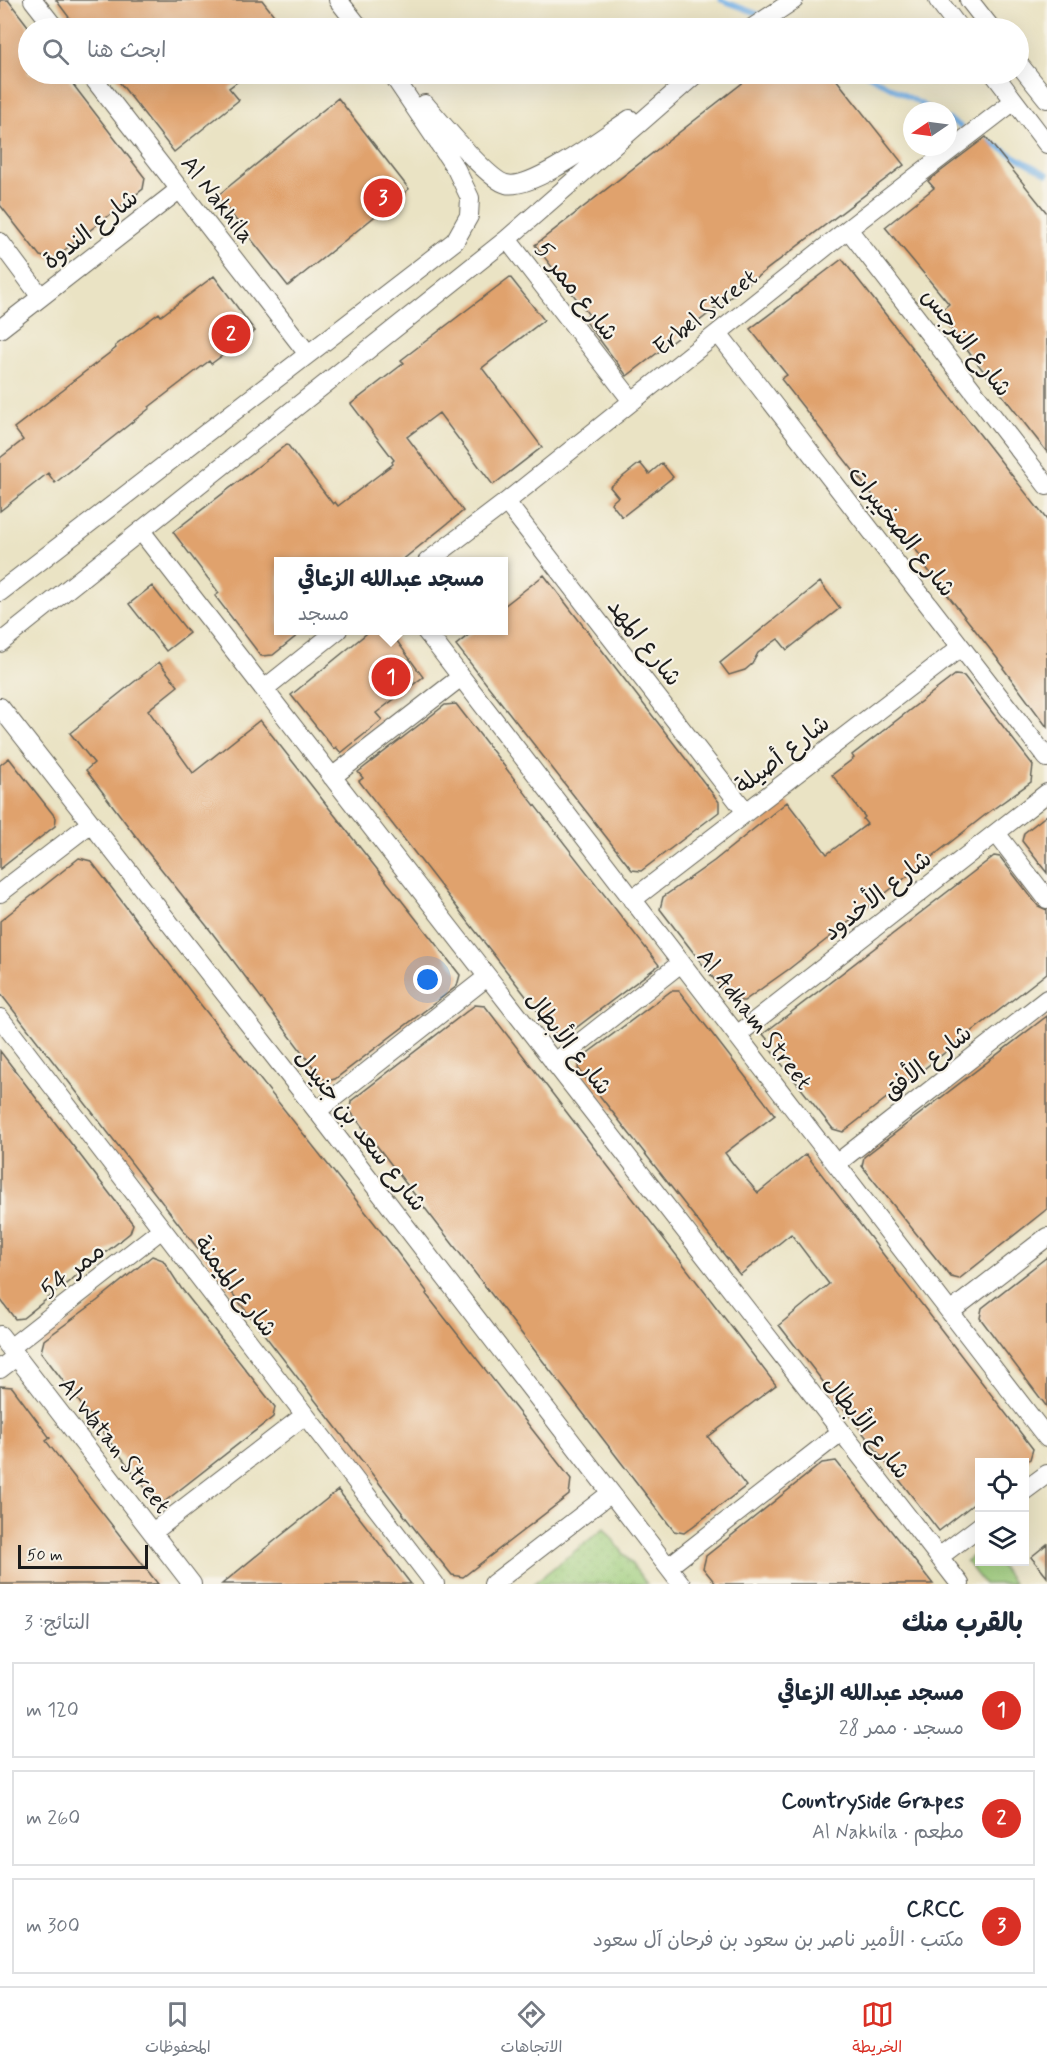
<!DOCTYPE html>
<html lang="ar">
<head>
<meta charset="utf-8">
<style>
  body { margin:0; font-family:Mynerve,"Playpen Sans Arabic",sans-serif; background:#f6f6f7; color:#1f2937; direction:rtl }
  .controls { position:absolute; right:18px; bottom:18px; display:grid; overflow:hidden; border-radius:0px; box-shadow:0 6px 24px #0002 }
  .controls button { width:54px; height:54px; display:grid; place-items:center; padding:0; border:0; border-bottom:2px solid #e0e1e3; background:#fff; color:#1f2937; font:30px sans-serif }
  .compass { position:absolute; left:903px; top:102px; width:54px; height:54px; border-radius:50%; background:#fff; box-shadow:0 6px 24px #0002; rotate:257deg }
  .scale { position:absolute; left:18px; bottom:15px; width:130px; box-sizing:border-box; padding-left:6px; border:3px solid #1c1c1c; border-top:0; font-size:16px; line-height:21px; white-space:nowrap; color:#1c1c1c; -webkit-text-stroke:4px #f7f3e8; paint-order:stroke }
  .you { position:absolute; left:428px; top:980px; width:21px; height:21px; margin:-15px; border:4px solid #fff; border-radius:50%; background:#1a73e8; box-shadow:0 0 0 9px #1a73e833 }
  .badge { display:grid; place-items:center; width:39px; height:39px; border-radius:50%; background:#d93025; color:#fff; font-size:20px; font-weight:700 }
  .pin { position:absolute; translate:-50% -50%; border:3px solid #fff; box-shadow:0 2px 6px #0006 }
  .popup { position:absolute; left:274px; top:557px; width:234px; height:78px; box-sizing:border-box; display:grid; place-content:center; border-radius:0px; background:#fff; filter:drop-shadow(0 2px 4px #0005); font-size:20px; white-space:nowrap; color:#747a83 }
  .popup b { font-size:22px; color:#1f2937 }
  .popup::after { content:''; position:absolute; left:50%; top:100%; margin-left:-12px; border:12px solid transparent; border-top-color:#fff }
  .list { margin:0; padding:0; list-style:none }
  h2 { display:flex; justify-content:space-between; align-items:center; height:78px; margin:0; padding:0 24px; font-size:26px }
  h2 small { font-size:20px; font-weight:400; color:#747a83 }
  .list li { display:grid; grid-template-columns:39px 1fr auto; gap:18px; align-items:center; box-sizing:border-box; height:96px; margin:0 12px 12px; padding:0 12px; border:2px solid #e0e1e3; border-radius:0px }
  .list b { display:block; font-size:22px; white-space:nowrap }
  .list p { margin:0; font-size:20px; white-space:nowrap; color:#747a83 }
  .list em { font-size:20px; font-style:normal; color:#747a83 }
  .icon { flex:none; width:33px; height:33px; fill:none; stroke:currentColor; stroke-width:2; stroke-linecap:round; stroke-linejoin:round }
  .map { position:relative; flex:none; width:1047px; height:1584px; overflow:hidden; direction:ltr }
  .search { position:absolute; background:#fff; box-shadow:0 6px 24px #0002; left:18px; right:18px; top:18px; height:66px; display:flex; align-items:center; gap:15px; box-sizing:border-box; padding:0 21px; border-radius:33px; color:#747a83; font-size:22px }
  .sheet { height:402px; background:#fff }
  nav { display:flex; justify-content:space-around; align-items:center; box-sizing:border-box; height:84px; border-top:2px solid #e0e1e3; background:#fff; font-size:16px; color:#747a83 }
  nav a { display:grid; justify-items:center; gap:3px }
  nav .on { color:#d93025 }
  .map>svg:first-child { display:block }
  .grass { fill:#9dcd7b; stroke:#5c744c; stroke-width:1.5 }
  .garden { fill:url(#garden-dots); stroke:#5c744c; stroke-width:1.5 }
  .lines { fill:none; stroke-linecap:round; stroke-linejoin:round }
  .stream { stroke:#75b1e7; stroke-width:5 }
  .building { fill:#e0a26d }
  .minor-casing { stroke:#646257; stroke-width:20 }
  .minor { stroke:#fff; stroke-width:18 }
  .labels { text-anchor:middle; stroke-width:4.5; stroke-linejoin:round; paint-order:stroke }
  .street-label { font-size:24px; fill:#1c1c1c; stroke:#f7f3e8 }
</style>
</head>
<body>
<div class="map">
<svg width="1047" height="1584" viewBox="0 0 1047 1584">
  <defs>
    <pattern id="garden-dots" width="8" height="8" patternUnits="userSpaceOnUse" patternTransform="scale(1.5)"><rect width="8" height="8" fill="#9dcd7b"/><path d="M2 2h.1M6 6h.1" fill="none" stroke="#87af6a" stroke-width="1.8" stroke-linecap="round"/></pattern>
  </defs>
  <rect width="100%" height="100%" fill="#f7f3e8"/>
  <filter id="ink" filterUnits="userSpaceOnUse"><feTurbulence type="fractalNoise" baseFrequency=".0167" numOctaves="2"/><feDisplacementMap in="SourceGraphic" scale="12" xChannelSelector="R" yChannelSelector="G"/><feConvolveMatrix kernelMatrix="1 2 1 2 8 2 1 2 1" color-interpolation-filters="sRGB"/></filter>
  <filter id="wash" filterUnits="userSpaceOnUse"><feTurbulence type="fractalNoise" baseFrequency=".008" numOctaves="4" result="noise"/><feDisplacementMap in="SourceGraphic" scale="24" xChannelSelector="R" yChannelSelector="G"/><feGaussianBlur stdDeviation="1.35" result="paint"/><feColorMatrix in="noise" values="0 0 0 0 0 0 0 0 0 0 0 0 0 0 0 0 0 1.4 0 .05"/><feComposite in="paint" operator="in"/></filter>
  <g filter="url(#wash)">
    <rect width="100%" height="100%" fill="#eae3c4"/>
    <path class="grass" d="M979 1551 980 1562H997L1014 1584H984L966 1561Z"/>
    <path class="garden" d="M604 1528 647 1584H533Z"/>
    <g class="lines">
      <path class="stream" d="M721 0 761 15
        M773 22 785 28
        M866 74 934 111
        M948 119 960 126
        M986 140 1047 174"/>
    </g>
    <g id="blocks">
      <path class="building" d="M0 0H8L28 26V74H65L145 178 143 189 53 259 40 256 0 205Z
        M56 0H262L284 28H77Z
        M113 74H248L229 88 239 100 174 152Z
        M754 74H832L904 165 627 376 584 319 589 315 535 245Z
        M338 98 409 189 288 286 217 196Z
        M986 137 1047 213V452L938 313 949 304 885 227 934 188 928 181Z
        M842 259 1047 520V727L1003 668 1004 667 921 561 923 559 781 379 787 375 750 329Z
        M214 276 255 331 211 364 209 361 149 407 150 408 55 483 48 473 0 511V458L23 440 14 428 66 388 65 387 116 348 115 346 159 313 161 316Z
        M510 277 544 320 482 368 542 447 493 485 439 413 407 437 463 511 401 561H279V630H304L273 655 261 656 215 596 219 593 173 532 287 444 333 504 335 502 338 506 376 477 393 464 392 462 394 460 351 404 404 363 401 360Z
        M640 463 649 474 662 463 673 477 622 517 611 503 618 497 610 487Z
        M544 575 719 802V812L641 871 632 870 456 645 475 630H504V606Z
        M820 582 840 608 787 650 778 639 758 653 752 664 745 670 729 675 720 663Z
        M152 586 189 633 166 651 129 604Z
        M371 630H389L423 677 376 713 382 720 341 753 336 747 334 749 291 695Z
        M159 662 178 686 148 710 193 773 260 720 460 975 457 986 335 1079 327 1081 320 1076 210 930 146 850 86 770 94 763 70 733Z
        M955 675 964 676 1033 765 1031 782 989 812 789 969 744 1001 730 1000 660 909 663 897 714 861 787 802 827 854 867 824 863 819 865 817 832 775 854 758 852 755Z
        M456 704 659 965 564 1037 556 1035 359 781 363 778 358 772 445 705Z
        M9 758 56 818 55 826 0 869V765Z
        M1047 815V873L1022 841 1024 833Z
        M994 856 1000 857 1038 906 1047 910V973L843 1132 833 1129 766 1044 768 1040 763 1034Z
        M79 858 91 861 201 1005 391 1244 428 1293 426 1294 571 1479 569 1495 463 1577 452 1575 417 1532 0 993V921Z
        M671 991H679L775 1115 725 1153 734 1165 758 1193 806 1154 1033 1449 1030 1459 1026 1462H980V1499L939 1531 779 1325 829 1284 791 1234 740 1275 578 1068 581 1058Z
        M475 1005 485 1006 776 1385 708 1437 746 1486 684 1533 674 1531 350 1111 351 1101Z
        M1047 1016V1209L959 1279 951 1277 862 1166 864 1157Z
        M0 1051 133 1224 130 1233 23 1318 15 1319 0 1299Z
        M152 1256 163 1260 181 1288 275 1407 273 1417 159 1506 41 1352 44 1340 97 1301Z
        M1047 1257V1407L980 1318 982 1308Z
        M0 1386 12 1387 50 1438 46 1441 158 1584H0Z
        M836 1461 933 1584H716L703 1568 706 1556 822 1463Z
        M338 1490 411 1584H222L278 1538Z
        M1047 1544V1577L1031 1557Z"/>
    </g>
  </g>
  <g filter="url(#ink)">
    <use href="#blocks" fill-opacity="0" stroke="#646257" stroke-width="1.5"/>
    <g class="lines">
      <g class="minor-casing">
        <path id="minor" d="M33 0 55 28
          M338 0 360 28
          M938 0 959 28
          M969 0 991 28
          M752 28 794 0
          M1018 63 1047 99
          M90 74 308 354
          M994 74 1047 144
          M425 104C439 120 488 180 506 184 532 191 605 135 630 119
          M848 229 1047 486
          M507 239 632 401
          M0 242 41 297
          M0 329 180 189
          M718 333 1047 758
          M506 502 746 812
          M141 531 960 1584
          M427 562 506 502 848 229 1014 101
          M0 592 455 241 469 216 470 198 456 169 392 74
          M425 630 1047 1438
          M0 643 507 239 696 74
          M264 689 338 630
          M0 707 317 1111 681 1584
          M332 777 461 677
          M996 833 1047 899
          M0 893 91 823
          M632 900 961 647
          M0 1018 435 1584
          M737 1035 1047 793
          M554 1063 681 963
          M317 1111 487 977
          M836 1164 1047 999
          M950 1312 1047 1237
          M0 1335 192 1584
          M10 1348 162 1229
          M0 1369 17 1356
          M1024 1491 1047 1474
          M153 1532 305 1415
          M939 1557 980 1526
          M668 1567 841 1432
          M493 1584 611 1493"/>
      </g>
      <use href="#minor" class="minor"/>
    </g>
  </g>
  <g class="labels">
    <g class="street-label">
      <text transform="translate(218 199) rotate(52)" y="8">Al Nakhila</text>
      <text transform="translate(90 229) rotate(-38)" y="8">شارع الندوة</text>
      <text transform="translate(577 291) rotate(52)" y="8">شارع ممر 5</text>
      <text transform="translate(705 312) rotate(-38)" y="8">Erbel Street</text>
      <text transform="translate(967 342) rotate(52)" y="8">شارع النرجس</text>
      <text transform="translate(902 531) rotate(52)" y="8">شارع الصخيبرات</text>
      <text transform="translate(645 642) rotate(52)" y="8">شارع المهد</text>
      <text transform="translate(782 754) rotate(-38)" y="8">شارع أصيلة</text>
      <text transform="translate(877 895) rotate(-38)" y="8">شارع الأخدود</text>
      <text transform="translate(755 1019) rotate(52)" y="8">Al Adham Street</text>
      <text transform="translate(569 1043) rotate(52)" y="8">شارع الأبطال</text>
      <text transform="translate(927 1062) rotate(-38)" y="8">شارع الأفق</text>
      <text transform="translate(361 1130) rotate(52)" y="8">شارع سعد بن جنيدل</text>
      <text transform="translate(72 1270) rotate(-38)" y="8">ممر 54</text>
      <text transform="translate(236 1286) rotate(53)" y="8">شارع الميمنة</text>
      <text transform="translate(867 1427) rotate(52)" y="8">شارع الأبطال</text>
      <text transform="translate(115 1445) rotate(52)" y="8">Al Watan Street</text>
    </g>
  </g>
</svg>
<div class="controls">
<button><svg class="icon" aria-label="locate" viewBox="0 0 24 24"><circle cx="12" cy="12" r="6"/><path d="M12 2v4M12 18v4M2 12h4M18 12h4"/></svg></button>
<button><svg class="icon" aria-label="layers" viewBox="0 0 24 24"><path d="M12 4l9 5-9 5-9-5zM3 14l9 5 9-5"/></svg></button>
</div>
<svg class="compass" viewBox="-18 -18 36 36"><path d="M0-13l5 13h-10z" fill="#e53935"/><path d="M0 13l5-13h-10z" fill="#747a83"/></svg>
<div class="scale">50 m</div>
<div class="you"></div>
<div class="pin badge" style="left:391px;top:677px">1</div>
<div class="popup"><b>مسجد عبدالله الزعاقي</b>مسجد</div>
<div class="pin badge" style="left:231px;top:334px">2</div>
<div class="pin badge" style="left:383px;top:198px">3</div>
<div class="search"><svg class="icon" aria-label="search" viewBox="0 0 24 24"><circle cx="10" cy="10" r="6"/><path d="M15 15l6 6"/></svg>ابحث هنا</div>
</div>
<section class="sheet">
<h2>بالقرب منك<small>النتائج: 3</small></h2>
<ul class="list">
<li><span class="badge">1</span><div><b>مسجد عبدالله الزعاقي</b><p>مسجد · ممر 28</p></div><em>120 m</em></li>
<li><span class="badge">2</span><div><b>Countryside Grapes</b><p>مطعم · Al Nakhila</p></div><em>260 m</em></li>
<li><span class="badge">3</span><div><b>CRCC</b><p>مكتب · الأمير ناصر بن سعود بن فرحان آل سعود</p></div><em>300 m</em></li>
</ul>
</section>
<nav>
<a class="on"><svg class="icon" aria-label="map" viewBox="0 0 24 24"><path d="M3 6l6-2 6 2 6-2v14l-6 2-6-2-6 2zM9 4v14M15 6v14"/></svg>الخريطة</a>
<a><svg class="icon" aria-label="directions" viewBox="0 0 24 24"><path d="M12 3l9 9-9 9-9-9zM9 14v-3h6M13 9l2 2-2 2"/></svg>الاتجاهات</a>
<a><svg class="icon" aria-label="saved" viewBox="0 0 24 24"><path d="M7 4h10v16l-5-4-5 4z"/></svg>المحفوظات</a>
</nav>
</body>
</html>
